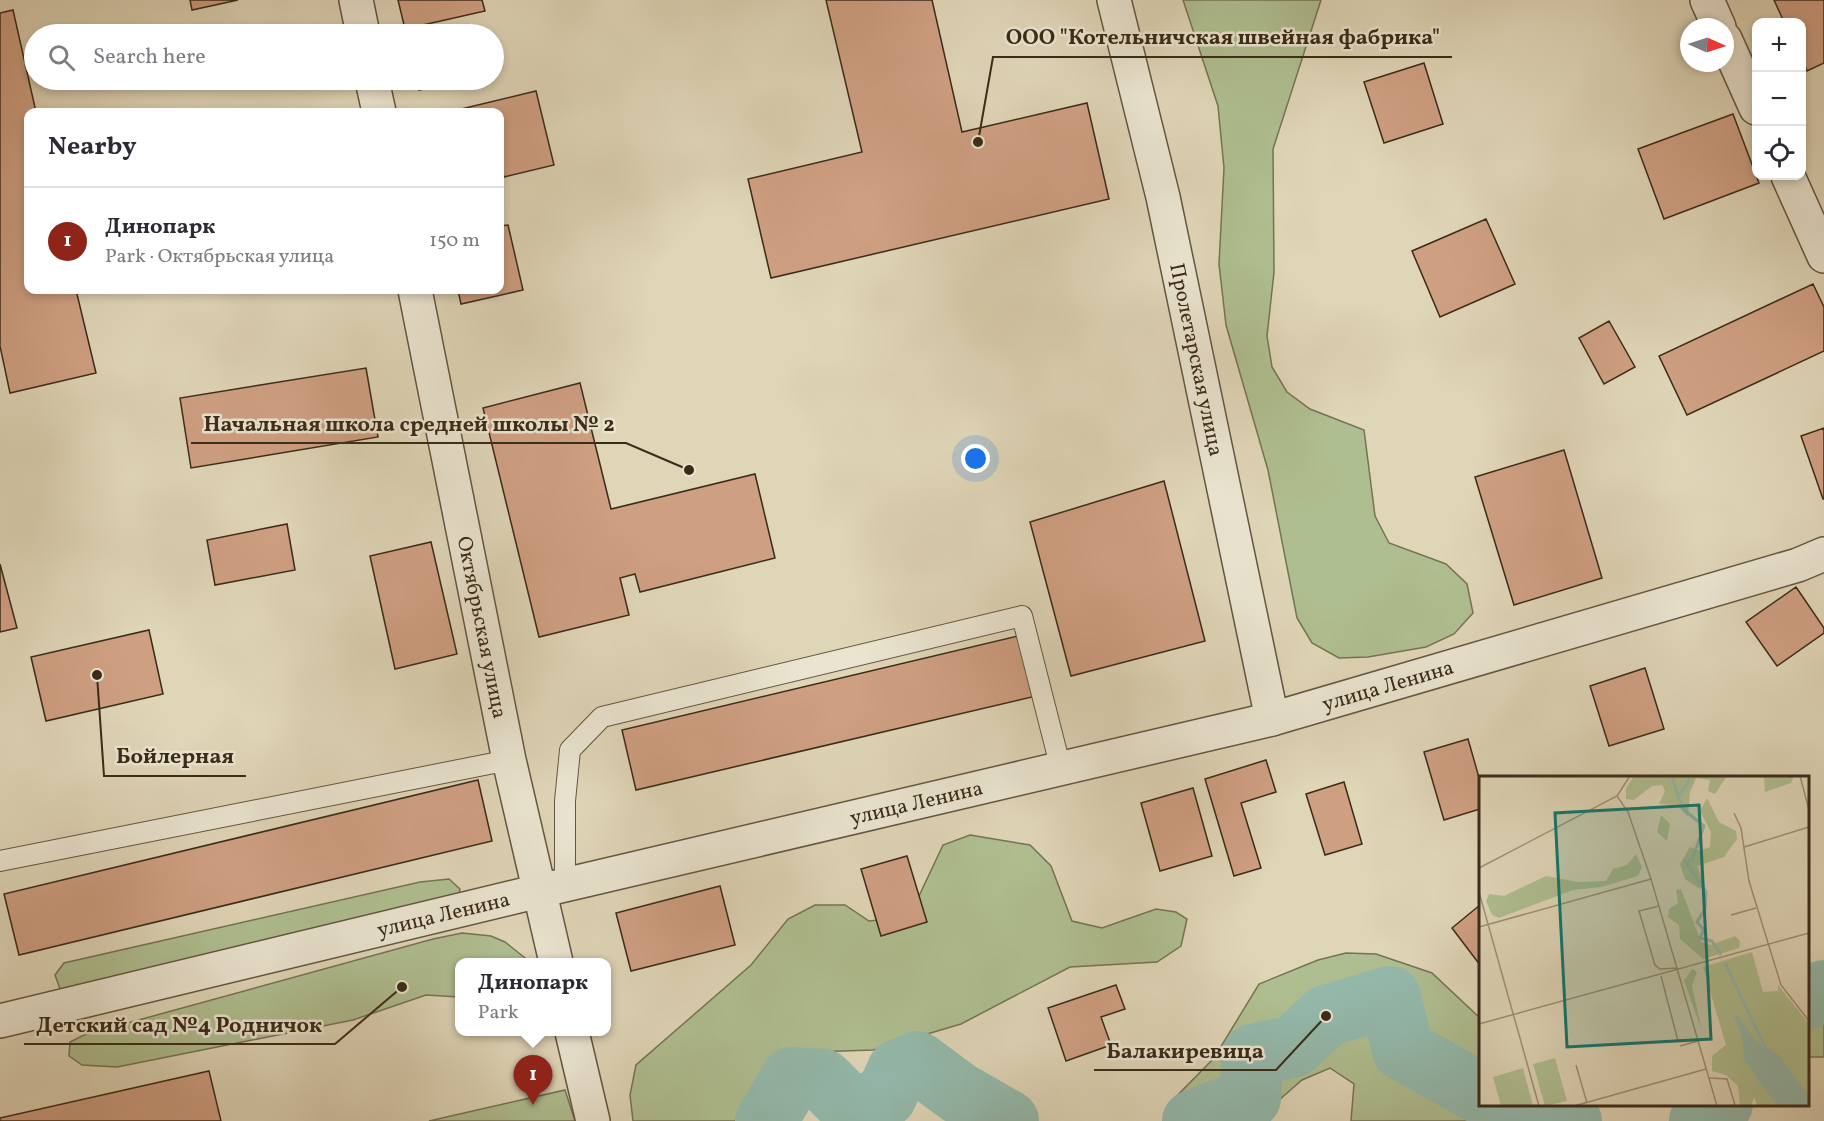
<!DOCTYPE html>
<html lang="en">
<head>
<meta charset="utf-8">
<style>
  body { margin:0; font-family:Vollkorn,serif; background:#f2f2f3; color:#2b2b33 }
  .controls { position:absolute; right:18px; top:18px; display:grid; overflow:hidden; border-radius:12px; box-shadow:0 3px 9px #0003 }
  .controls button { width:54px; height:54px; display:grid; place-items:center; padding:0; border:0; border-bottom:2px solid #e1e1e2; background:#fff; color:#2b2b33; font:30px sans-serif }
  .compass { position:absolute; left:1680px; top:18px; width:54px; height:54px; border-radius:50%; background:#fff; box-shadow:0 3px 9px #0003; rotate:93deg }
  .you { position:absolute; left:976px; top:459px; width:21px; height:21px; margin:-15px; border:4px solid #fff; border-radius:50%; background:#1a73e8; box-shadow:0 0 0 9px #1a73e833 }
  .badge { display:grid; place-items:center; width:39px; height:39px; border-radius:50%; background:#8f2418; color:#fff; font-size:20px; font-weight:700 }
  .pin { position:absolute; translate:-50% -50px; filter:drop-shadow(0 2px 3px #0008) }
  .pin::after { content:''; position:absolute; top:32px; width:21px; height:18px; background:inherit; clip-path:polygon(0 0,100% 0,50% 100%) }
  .popup { position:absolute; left:455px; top:958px; width:156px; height:78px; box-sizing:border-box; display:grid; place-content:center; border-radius:12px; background:#fff; filter:drop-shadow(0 2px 4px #0005); font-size:20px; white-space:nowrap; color:#7c7c81 }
  .popup b { font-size:22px; color:#2b2b33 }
  .popup::after { content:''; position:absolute; left:50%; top:100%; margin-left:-12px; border:12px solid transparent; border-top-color:#fff }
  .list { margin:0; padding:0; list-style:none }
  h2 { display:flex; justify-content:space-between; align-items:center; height:78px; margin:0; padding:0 24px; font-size:26px }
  h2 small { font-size:20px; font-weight:400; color:#7c7c81 }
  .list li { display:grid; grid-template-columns:39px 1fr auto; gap:18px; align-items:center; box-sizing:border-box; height:108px; padding:0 24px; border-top:2px solid #e1e1e2 }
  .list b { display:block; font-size:22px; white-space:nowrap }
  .list p { margin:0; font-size:20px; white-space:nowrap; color:#7c7c81 }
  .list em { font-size:20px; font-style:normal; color:#7c7c81 }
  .icon { flex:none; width:33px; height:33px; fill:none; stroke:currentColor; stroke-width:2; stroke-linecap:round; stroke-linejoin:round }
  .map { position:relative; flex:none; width:1824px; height:1121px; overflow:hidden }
  .search { position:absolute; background:#fff; box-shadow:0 3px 9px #0003; left:24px; top:24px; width:480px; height:66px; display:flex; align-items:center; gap:15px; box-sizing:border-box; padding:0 21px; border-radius:33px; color:#7c7c81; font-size:22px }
  .panel { position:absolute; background:#fff; box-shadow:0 3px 9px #0003; left:24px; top:108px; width:480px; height:186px; border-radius:12px }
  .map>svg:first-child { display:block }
  .green { fill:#afbe90; stroke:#747454; stroke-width:1.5 }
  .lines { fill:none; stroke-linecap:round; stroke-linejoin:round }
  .river { stroke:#94b9ab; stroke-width:62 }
  .building { fill:#cf9f82; stroke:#3a2b18; stroke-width:1.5 }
  .service-casing { stroke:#635640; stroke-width:22 }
  .minor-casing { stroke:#635640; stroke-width:36 }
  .service { stroke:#eae4d0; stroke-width:20 }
  .minor { stroke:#eae4d0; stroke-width:33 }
  .labels { text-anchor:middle; stroke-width:5; stroke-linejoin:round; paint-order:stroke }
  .street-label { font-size:21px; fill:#3a2b18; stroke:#eae4d0 }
  .inset-river { fill:none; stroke:#94b9ab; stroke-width:3 }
  .inset-road { fill:none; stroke:#9d9177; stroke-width:1.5 }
  .view { fill:#0f766e; fill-opacity:0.15; stroke:#0f766e; stroke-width:3 }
  .inset-edge { fill:none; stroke:#3a2b18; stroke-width:3 }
  .leader { fill:none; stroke:#3a2b18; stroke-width:2 }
  .callout-dot { fill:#3a2b18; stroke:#eae4d0; stroke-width:2 }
  .callout-label { font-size:22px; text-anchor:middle; font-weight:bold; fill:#3a2b18; stroke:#eae4d0; stroke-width:5; stroke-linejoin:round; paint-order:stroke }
</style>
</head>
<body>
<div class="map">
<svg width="1824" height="1121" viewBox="0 0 1824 1121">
  <rect width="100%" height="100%" fill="#dfd5b7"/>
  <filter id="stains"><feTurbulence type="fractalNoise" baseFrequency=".00333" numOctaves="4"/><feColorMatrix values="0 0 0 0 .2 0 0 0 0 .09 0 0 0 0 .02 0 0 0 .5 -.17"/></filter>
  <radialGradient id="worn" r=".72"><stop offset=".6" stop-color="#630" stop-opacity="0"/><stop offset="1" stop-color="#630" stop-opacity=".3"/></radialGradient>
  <path class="green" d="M1183 0H1321L1273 149 1274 272 1267 336 1272 367 1287 392 1310 409 1364 430 1375 516 1389 543 1446 564 1467 584 1473 613 1454 634 1426 647 1368 657 1339 658 1312 643 1297 618 1268 470 1226 325 1219 264 1224 168 1218 106Z
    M970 835 1030 845 1051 866 1072 921 1102 928 1156 909 1176 912 1187 919 1181 946 1157 962 1070 967 961 1024 873 1050 811 1052 759 1080 735 1121H633L630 1095 636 1065 751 965 788 919 815 905H845L869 921 898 918 918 898 943 845Z
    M449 879 460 889 457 903 75 993 60 989 55 975 64 963 420 882Z
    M462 933 491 936 505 942 530 962H460L459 997 426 995 353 1020 117 1067 82 1065 69 1056 70 1042 84 1035 433 939Z
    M1346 953 1376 954 1432 973 1480 1018V1081C1471 1088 1466 1110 1467 1121H1351L1354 1084 1330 1068 1302 1080 1278 1101 1244 1121H1184L1173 1100 1214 1058 1259 984 1318 960Z
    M1824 961V1057H1808V974L1815 973Z
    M565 1090 575 1121H429Z"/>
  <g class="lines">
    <path class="river" d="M1808 998 1824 991
      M1513 1104 1571 1121
      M766 1121 792 1078 823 1080 853 1110 886 1096 898 1070 917 1062 959 1093 1008 1121
      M1193 1121 1250 1098 1253 1055 1294 1046 1326 1016 1390 997 1403 1050 1480 1093
      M1700 1121 1722 1104"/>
  </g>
  <path class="building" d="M190 0H238L192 10Z
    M398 0H482L485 11 405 29Z
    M826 0H932L962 132 1087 103 1109 199 771 278 748 179 862 152Z
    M1774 0H1824V63L1807 71 1802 59V22H1784Z
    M13 10 36 112H28V290H76L96 373 10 393 0 346V13Z
    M1424 63 1443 124 1384 143 1364 82Z
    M416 80H462L419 90Z
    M536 91 554 165 504 177 500 163V112H458L457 110Z
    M1733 114 1759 183 1664 219 1638 149Z
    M1486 219 1515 284 1440 317 1412 251Z
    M508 225 523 290 461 304 458 290H500V226Z
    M1813 284 1824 307V351L1687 415 1659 356Z
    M1609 321 1635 367 1604 384 1579 338Z
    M366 368 378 437 191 468 180 398Z
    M580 383 611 509 755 474 775 558 640 592 635 574 620 578 629 615 539 637 483 408Z
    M1824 428V499H1823L1801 436Z
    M1564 450 1602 578 1514 605 1475 477Z
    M1164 481 1205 641 1071 676 1030 522Z
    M287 524 295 570 215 585 207 540Z
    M431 542 457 654 395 669 370 556Z
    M0 564 17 628 0 632Z
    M1796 587 1824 628V633L1777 666 1746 622Z
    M149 630 163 694 46 721 31 657Z
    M1022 635 1036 696 636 790 622 730Z
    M1645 668 1664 729 1609 746 1590 686Z
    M1468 739 1480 781V809L1444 820 1424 752Z
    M1266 760 1276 792 1241 803 1261 868 1234 876 1205 779Z
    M478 780 492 841 19 955 4 894Z
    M1344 782 1362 844 1325 855 1306 794Z
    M1193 788 1212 856 1160 871 1141 803Z
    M907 856 927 922 881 936 861 869Z
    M720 886 735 945 631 971 616 913Z
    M1480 905V965L1452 928Z
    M1116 985 1125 1009 1101 1017 1111 1045 1066 1061 1048 1008Z
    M209 1071 221 1121H0V1118Z"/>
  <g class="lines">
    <g class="service-casing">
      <path id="service" d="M0 861 509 760
        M565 885V801L570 750 602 717 1022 616 1061 769"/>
    </g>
    <g class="minor-casing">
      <g id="minor">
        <path d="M356 0 363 34"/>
        <path id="s1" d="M1114 0 1163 197 1272 719"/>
        <path d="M1707 0 1719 27"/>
        <path d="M1725 39 1756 108"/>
        <path d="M372 80 379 112"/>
        <path d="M1788 176 1824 256"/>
        <path id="s2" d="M415 290 509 760 556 962"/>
        <path id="s3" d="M0 1021 539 891 1272 719 1798 565 1824 554"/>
        <path d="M572 1032 593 1121"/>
      </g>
    </g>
    <use href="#service" class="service"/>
    <use href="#minor" class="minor"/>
  </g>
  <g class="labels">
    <g class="street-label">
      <text dy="7" stroke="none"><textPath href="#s1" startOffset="369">Пролетарская улица</textPath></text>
      <text dy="7" stroke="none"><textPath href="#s2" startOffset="344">Октябрьская улица</textPath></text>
      <text dy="7" stroke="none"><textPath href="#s3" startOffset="1428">улица Ленина</textPath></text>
      <text dy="7" stroke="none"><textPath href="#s3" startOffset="942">улица Ленина</textPath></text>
      <text dy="7" stroke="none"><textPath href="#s3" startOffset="456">улица Ленина</textPath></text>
    </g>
  </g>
  <g transform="translate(1479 776)">
    <rect width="330" height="330" fill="#dfd5b7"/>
    <path d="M155 0H248L236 18 229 15 231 4 217 2 211 16 209 41 198 29 180 28 186 15 183 9 173 10 155 24 147 23V12ZM285 0H315L312 7 286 16ZM228 22 240 46 257 55 258 63 245 81 218 90 225 106 221 113 206 103 201 88 211 71 221 75 231 71 232 56 221 35ZM182 39 191 48 188 65 178 56ZM157 78 163 91 159 100 122 111 94 114 20 142 13 139 7 125 10 118 25 120 67 100 99 106 127 105 134 93 148 89ZM202 113 222 166 232 169 256 160 261 165 260 172 224 183 201 163 200 149 189 141 190 133 199 127 197 114ZM273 176 284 216 299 215V209L330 248V330H279L275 321 272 330H261L259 310 247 299 233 295V280L247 269 224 191ZM213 193 218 196 213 210 223 255 205 205ZM76 282 88 325 66 330 54 288ZM44 292 54 330H22L14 301Z" fill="#afbe90"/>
    <path d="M259 239 276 264 302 281 330 321V330L297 328 265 284 263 260 255 241Z" fill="#94b9ab"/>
    <path class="inset-river" d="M193 0 199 21M213 0 199 21 205 34 225 50 213 84 207 86 227 116 226 133 218 146 225 154 221 162 233 165 242 179M246 187 288 275"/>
    <path class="inset-road" d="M321 0 330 34M138 20 149 36 172 103 238 330M255 37 262 52 270 105 302 209 330 245M265 71 330 51M0 92 138 20 151 0M0 116 60 330M180 130 160 135 176 189 181 193 198 192M252 139 277 132M0 151 172 103M182 200 199 265M0 248 330 157M201 270 219 265M97 289 108 327M230 302 248 303 256 329 252 330M95 330 227 293"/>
    <path class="view" d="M220 29 232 263 88 271 76 37Z"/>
    <rect width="330" height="330" class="inset-edge"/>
  </g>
  <path class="leader" d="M978 142L993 57H1452M689 470L626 443H191M97 675L104 776H246M402 987L335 1044H24M1326 1016L1276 1070H1094"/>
  <g class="callout-dot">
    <circle cx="978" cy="142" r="6"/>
    <circle cx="689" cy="470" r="6"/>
    <circle cx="97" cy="675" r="6"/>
    <circle cx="402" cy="987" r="6"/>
    <circle cx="1326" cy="1016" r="6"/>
  </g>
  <g class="callout-label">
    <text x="1223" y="44">ООО "Котельничская швейная фабрика"</text>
    <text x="409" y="431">Начальная школа средней школы № 2</text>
    <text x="175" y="763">Бойлерная</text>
    <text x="179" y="1032">Детский сад №4 Родничок</text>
    <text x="1185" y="1058">Балакиревица</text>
  </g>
  <rect width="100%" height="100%" filter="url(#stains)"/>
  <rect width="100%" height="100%" fill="url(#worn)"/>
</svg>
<div class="controls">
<button>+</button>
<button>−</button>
<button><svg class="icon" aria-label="locate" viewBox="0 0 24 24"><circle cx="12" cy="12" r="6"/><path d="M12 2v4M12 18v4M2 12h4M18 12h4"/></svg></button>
</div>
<svg class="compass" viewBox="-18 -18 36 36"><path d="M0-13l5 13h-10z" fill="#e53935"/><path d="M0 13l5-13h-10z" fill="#7c7c81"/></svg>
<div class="you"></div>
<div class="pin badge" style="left:533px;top:1105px">1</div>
<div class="popup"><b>Динопарк</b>Park</div>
<div class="search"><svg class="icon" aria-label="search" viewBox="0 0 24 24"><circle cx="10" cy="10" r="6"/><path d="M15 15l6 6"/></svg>Search here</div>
<section class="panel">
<h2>Nearby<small></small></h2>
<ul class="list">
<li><span class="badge">1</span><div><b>Динопарк</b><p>Park · Октябрьская улица</p></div><em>150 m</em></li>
</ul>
</section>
</div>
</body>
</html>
